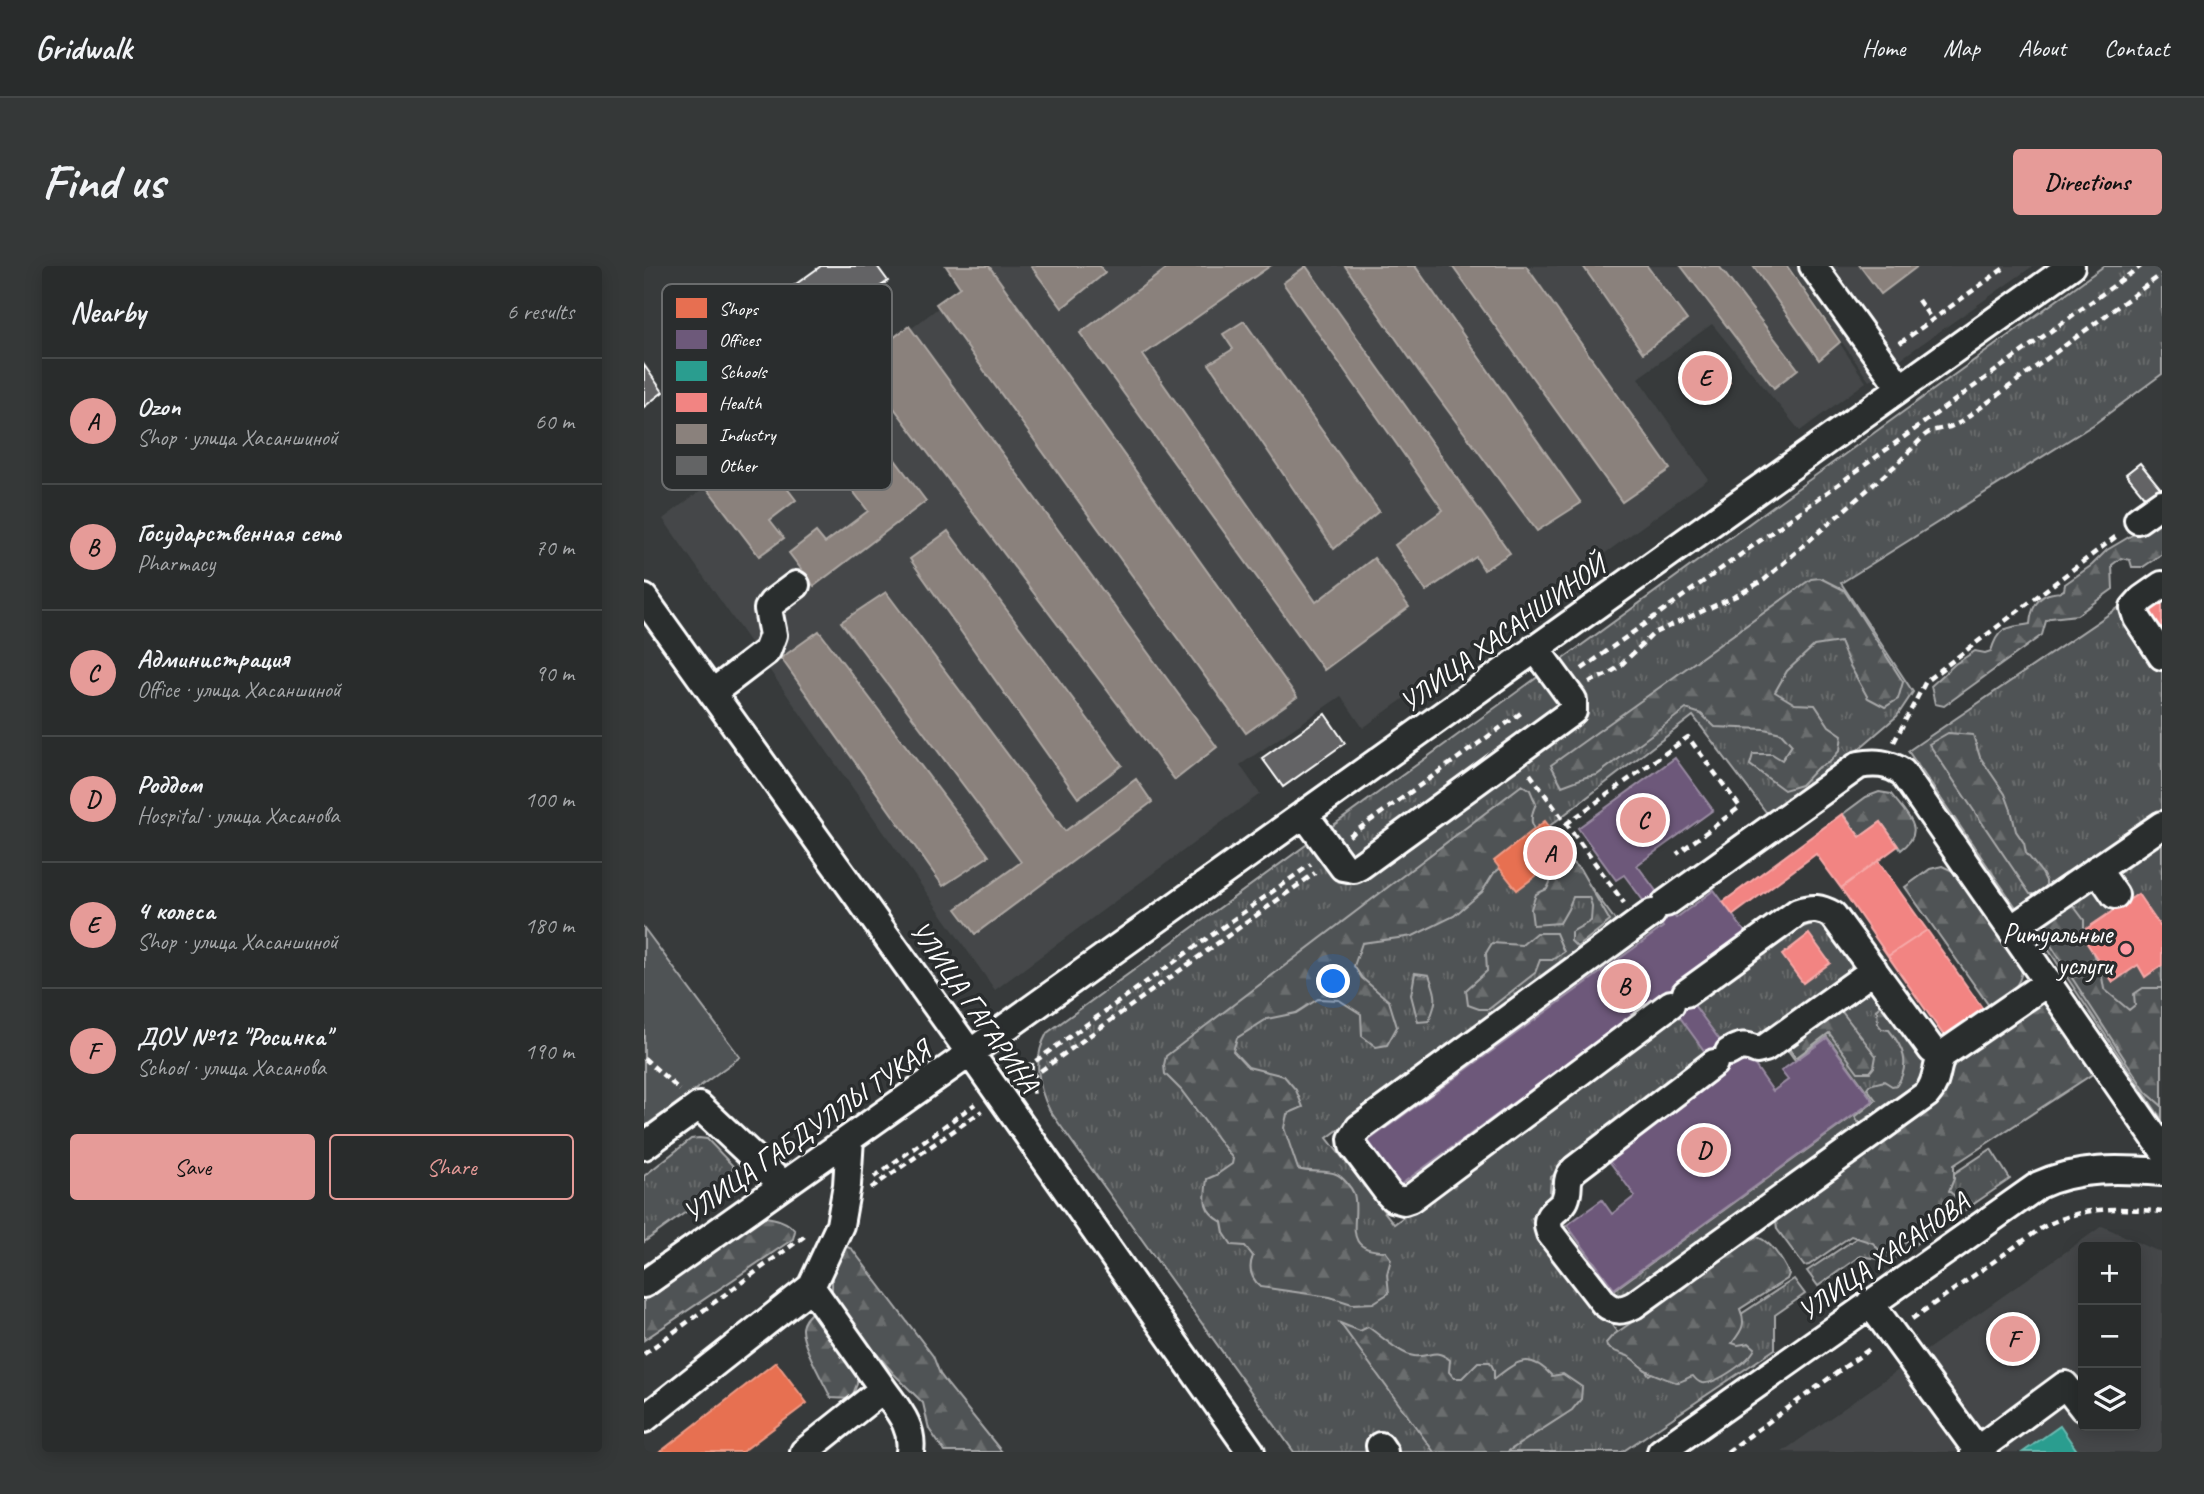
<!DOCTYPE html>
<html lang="en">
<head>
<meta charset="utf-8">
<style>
  body { margin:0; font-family:Caveat,sans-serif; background:#353838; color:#f1f3f6 }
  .controls { position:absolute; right:21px; bottom:21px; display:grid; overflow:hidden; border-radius:7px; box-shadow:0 4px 18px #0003 }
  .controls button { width:63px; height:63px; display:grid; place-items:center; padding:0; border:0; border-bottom:2px solid #454848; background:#292c2c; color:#f1f3f6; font:35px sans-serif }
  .you { position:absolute; left:690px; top:716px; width:24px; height:24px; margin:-18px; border:5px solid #fff; border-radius:50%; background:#1a73e8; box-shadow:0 0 0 10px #1a73e833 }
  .badge { display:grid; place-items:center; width:46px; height:46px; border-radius:50%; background:#e69b98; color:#111; font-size:23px; font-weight:700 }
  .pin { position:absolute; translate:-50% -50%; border:4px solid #fff; box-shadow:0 2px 7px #0006 }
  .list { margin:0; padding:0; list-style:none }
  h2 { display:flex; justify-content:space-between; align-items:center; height:91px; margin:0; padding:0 28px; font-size:30px }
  h2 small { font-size:23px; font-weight:400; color:#a5a7a9 }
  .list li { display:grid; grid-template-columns:46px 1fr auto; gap:21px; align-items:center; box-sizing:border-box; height:126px; padding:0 28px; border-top:2px solid #454848 }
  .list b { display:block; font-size:26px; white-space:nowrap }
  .list p { margin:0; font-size:23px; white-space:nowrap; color:#a5a7a9 }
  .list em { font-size:23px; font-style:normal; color:#a5a7a9 }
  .actions { display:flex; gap:14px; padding:21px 28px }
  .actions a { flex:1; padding:16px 0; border:2px solid #e69b98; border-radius:7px; text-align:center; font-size:24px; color:#e69b98 }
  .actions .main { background:#e69b98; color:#111 }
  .icon { flex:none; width:38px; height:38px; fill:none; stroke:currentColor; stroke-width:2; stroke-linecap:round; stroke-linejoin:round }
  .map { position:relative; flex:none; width:1518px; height:1186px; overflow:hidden; border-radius:7px }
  header { display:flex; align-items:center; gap:42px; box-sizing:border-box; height:98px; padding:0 35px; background:#292c2c; border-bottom:2px solid #454848 }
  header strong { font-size:33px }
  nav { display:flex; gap:38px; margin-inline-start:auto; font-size:24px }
  .intro { display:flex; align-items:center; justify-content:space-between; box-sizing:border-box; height:168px; padding:0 42px }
  h1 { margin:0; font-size:49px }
  .button { padding:18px 32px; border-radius:7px; background:#e69b98; color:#111; font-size:24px; font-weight:700 }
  main { display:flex; gap:42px; padding:0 42px }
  aside { flex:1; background:#292c2c; border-radius:7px; box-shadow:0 4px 18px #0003 }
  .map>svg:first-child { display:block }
  .built { fill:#444748; fill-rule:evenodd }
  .grass { fill:url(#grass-tufts); stroke:#a8a9aa; stroke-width:2 }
  .forest { fill:url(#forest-firs); stroke:#a8a9aa; stroke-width:2 }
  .park { fill:#505354; stroke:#a8a9aa; stroke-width:2 }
  .shops { fill:#e76f51; stroke:#ee9a85; stroke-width:2 }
  .offices { fill:#6d597a; stroke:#998ba2; stroke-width:2 }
  .schools { fill:#2a9d8f; stroke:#6abab1; stroke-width:2 }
  .health { fill:#f28482; stroke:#f6a9a8; stroke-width:2 }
  .industry { fill:#8a817c; stroke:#ada7a3; stroke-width:2 }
  .building { fill:#636465; stroke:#fff; stroke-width:2 }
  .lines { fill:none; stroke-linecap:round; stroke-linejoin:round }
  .minor-casing { stroke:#fff; stroke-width:32 }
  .path { stroke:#fff; stroke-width:4.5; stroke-dasharray:7 5; stroke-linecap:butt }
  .minor { stroke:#2a2d2e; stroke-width:26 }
  .poi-dot { fill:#ff9aa2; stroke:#2a2d2e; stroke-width:2.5 }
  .labels { text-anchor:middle; stroke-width:7; stroke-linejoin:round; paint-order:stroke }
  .street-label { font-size:28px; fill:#fff; stroke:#2a2d2e }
  .poi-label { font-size:28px; fill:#fff; stroke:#2a2d2e; text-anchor:end }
  .key { fill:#2a2d2e; stroke:#6a6c6d; stroke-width:2 }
  .key-label { font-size:19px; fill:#fff }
</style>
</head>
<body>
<header>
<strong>Gridwalk</strong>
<nav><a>Home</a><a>Map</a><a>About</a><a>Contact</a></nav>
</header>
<div class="intro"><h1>Find us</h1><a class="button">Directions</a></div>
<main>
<aside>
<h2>Nearby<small>6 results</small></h2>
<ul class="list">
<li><span class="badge">A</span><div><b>Ozon</b><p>Shop · улица Хасаншиной</p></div><em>60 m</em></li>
<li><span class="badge">B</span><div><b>Государственная сеть</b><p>Pharmacy</p></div><em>70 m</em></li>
<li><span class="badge">C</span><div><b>Администрация</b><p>Office · улица Хасаншиной</p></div><em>90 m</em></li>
<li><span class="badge">D</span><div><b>Роддом</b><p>Hospital · улица Хасанова</p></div><em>100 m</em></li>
<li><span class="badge">E</span><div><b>4 колеса</b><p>Shop · улица Хасаншиной</p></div><em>180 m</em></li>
<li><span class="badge">F</span><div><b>ДОУ №12 &quot;Росинка&quot;</b><p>School · улица Хасанова</p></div><em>190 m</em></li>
</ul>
<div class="actions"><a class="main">Save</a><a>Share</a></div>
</aside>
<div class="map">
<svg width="1518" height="1186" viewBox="0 0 1518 1186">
  <defs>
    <pattern id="grass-tufts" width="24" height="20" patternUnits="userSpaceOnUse" patternTransform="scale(1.75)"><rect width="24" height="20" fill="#505354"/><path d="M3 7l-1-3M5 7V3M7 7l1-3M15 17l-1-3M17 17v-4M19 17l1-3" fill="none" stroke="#6a6d6e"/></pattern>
    <pattern id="forest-firs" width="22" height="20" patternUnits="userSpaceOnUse" patternTransform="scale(1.75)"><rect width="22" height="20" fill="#505354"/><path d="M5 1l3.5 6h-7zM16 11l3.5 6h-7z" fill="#6a6d6e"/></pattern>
  </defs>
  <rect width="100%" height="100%" fill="#373a3b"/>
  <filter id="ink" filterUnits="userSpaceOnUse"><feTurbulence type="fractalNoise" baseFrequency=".0143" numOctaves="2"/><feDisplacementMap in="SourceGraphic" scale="14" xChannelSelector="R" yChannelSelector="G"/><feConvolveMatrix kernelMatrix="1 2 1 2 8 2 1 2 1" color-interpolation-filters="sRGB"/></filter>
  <g filter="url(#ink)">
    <path class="built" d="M305 0H1143L1222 116 1156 165 1068 58 994 112 1064 213 719 462 697 430 596 499 616 528 351 724 19 253 320 22Z
      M1145 0H1389L1225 115Z
      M1458 960 1518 987V1186H1138ZM1439 981H1492V1160H1439Z"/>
    <path class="grass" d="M1460 0H1518V108L1449 159 1197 317 1269 426 1253 450 1189 505 1125 550 1049 450 903 562 974 658 683 872 750 958 1153 663 1174 656 1183 659 1207 691V703L1198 715 1117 776 1095 770 907 911 905 939 888 952 1005 1109 1150 1013 1161 1028 1131 1049V1083L978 1186H650L406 845C393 820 389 792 403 767Z
      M1477 340 1518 404V549L1376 647 1264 485Z
      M1518 572V854L1388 659Z
      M1221 724 1234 729 1280 791 1282 801 1281 812 971 1036 919 963 923 959 970 1024 1230 835 1183 771 1151 794 1138 776Z
      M55 872 63 873 89 900 88 913 0 976V910L47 873Z
      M1347 883 1366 913 1247 995 1216 990 1174 1020 1163 1005Z"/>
    <path class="forest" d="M1518 248V288L1499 301H1488L1486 294 1477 292 1468 299 1469 323 1433 349 1407 352 1402 355 1398 369 1300 440 1291 438 1287 420 1311 398 1331 385 1341 387 1347 385C1355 359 1363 362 1386 358 1387 344 1393 329 1409 327 1419 325 1410 329 1420 324L1421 318 1448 299 1463 284 1495 265Z
      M1176 312 1200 324 1259 416 1254 433 1241 441 1224 432 1205 398 1196 376 1170 380 1143 405 1131 426 1151 438 1171 439 1185 460 1198 469 1196 484 1186 496 1173 502 1157 519 1140 524 1106 499 1109 488H1128L1138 494 1148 479 1137 467 1120 463 1071 461 1057 448 1042 443 953 509 942 511 918 520 907 499 1167 313Z
      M1304 467 1329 469 1336 491 1361 528 1367 544 1372 565 1380 577 1382 587 1398 607 1402 615V622L1393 628H1386L1285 478Z
      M878 519 886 524 892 538C885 552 887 560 895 574L850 607 838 626 810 650 769 670 718 677 710 700 718 712 745 735 753 761 743 779 732 781 718 770 717 748 695 734 674 733 652 747 623 753 593 772 589 785 604 801 640 810 652 824 659 841 643 848 640 862 654 903C665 907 684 904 692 908 699 911 707 921 710 928 717 953 695 985 741 985L747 993 743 1008 745 1027 729 1037 708 1038 686 1031 617 1021C606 1012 604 1002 609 990L601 980 588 979 580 967 578 956C558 944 560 934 563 913L572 909 588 898 589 893 537 824 521 808 520 799 522 790Z
      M1235 526 1247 528C1262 548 1284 564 1257 584L1237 556 1216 571 1199 548 1222 531Z
      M928 597 936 603 966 655 933 681 927 675V666L947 655 948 640 945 631H929L924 643 916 657 889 659 887 643 892 628 903 623C909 610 913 599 928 597Z
      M1298 600 1309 605 1378 704C1376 723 1361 730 1346 741L1261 621 1286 603Z
      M1420 638H1428L1440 654V664L1458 711 1460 723 1485 744 1491 739 1490 728 1499 722H1518V840L1502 826 1395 661 1401 652Z
      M892 667H912L920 686 908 694H896L891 707 845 743H835L824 739 822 724 843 705 842 687 848 677 878 679Z
      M771 707 785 709C793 730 794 734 785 755L774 756 767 729Z
      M1399 730 1450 802 1447 809 1310 899V913L1305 925 1314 933V939L1308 946 1261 977 1243 987 1236 985 1229 977 1207 970 1165 999 1160 1000 1133 963 1132 955 1293 839C1304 824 1306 814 1305 795Z
      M1239 738 1278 790 1281 800 1280 812 1217 856H1214L1211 851 1232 834 1223 822 1225 819 1240 815 1248 820 1253 819C1267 798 1259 781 1245 764L1238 763 1234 758 1233 743Z
      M1195 742 1232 790 1230 801 1226 806H1214L1185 767 1153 791H1151L1141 777Z
      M110 949C124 952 142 952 151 965L149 973 0 1074V1029Z
      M1110 971C1125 971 1139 995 1145 1008L1143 1013 1096 1043C1103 1059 1097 1065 1088 1077L1094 1079 1105 1077 1111 1082C1107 1094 1071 1119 1058 1117 1054 1116 1052 1114 1049 1110 1043 1111 1039 1116 1033 1116 1032 1117 1004 1106 1002 1104 995 1100 991 1094 984 1090 977 1087 970 1086 963 1081L962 1077 968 1070Z
      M201 980 208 983 289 1090 296 1108 304 1119 358 1186H301L285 1163 279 1137 250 1108 208 1059 188 1029V1003L193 987Z
      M167 1047H175L214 1104 213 1118 207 1133 187 1132C179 1115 157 1078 158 1062 159 1055 163 1051 167 1047Z
      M696 1057 716 1065 724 1061C735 1068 757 1089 770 1090 786 1092 791 1081 806 1094L805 1106 810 1112H818L834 1096H846L850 1104V1113C873 1095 885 1085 908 1110L919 1108 938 1121 937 1133 928 1144 863 1186H790Z"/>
    <path class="park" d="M0 662 96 791 0 861Z"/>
    <path class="shops" d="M1064 87 1086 116 1059 137 1037 108Z
      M901 555 925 585 873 624 850 595Z
      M132 1096 163 1137 98 1186H16Z"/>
    <path class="offices" d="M1031 492 1069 544 993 599 1032 652 1070 624 1101 666 1033 716 1092 796 1103 788 1129 825 1144 814 1137 805 1183 772 1229 835 970 1023 923 959 958 934 968 948 991 930 962 891 1077 808 1019 728 756 919 724 875 1019 661 980 609 972 614 934 562Z"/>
    <path class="schools" d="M1416 1160 1434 1186H1379Z"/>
    <path class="health" d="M1518 330V387L1492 347Z
      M1198 548 1216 571 1237 556 1254 580 1197 622 1172 588 1089 649 1079 636Z
      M1234 595 1283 664 1244 690 1197 622Z
      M1494 628 1518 663V699L1501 711 1494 699 1469 716 1436 667Z
      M1283 664 1339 743 1300 770 1244 690Z
      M1165 668 1186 697 1159 717 1138 689Z"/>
    <path class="industry" d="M302 0H345L653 431 602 467 292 38 316 21Z
      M387 0H456L461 7 418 42Z
      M526 0H626L499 89 672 336 730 292 765 341 680 404 436 67Z
      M662 0 866 287 840 304 832 291 782 325 751 279 799 244 639 17Z
      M701 0H771L937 237 893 265 776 107Z
      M808 0H882L1026 203 978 236Z
      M939 0H1003L1043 54 999 87Z
      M1037 0H1075L1154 103 1130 122Z
      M1109 0H1143L1196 76 1175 94Z
      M1216 0H1274L1237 28Z
      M600 55 735 245 690 283 565 98 589 83 579 68Z
      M265 60 573 481 531 514 216 97Z
      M192 115 282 235 170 320 145 287 172 266 181 277 224 245 150 147Z
      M113 183 152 234 126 254 140 272 115 290 63 222Z
      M304 265 478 499 434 532 266 293Z
      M242 326 421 565 492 513 508 536 331 668 312 643 377 596 197 356Z
      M175 365 345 590 299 620 137 392Z"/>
    <path class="building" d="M177 0H233L244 15 94 118 70 77Z
      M0 99 19 126 0 141Z
      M1496 197 1518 224 1504 235 1482 208Z
      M681 448 701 477 639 521 618 492Z"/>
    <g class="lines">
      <g class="minor-casing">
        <path id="minor" d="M1169 0 1256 121
          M1494 254 1518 237
          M1518 319 1498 333 1490 342 1493 352 1518 390
          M0 332 326 787 607 1186
          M68 427 123 385 129 369 124 343 128 337 152 319
          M660 548 699 601 710 603 716 600 929 445V434L891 382
          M1453 603 1471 629
          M1022 637 1215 499C1231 496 1244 497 1258 506L1518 882
          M1008 647 715 862 708 873 709 880 744 927 749 932 760 935 766 933 1027 738
          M1367 663 1518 559
          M1042 727 1154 646C1169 641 1176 642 1189 649L1288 784 1298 789C1291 803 1294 816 1283 828L990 1039C978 1045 971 1046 960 1037L906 967C904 962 903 955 906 950 910 944 918 941 921 934 927 920 919 915 931 903L1070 797
          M1085 786C1096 779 1102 779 1113 784L1121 782 1230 704
          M1298 789 1404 716
          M0 880 55 840 139 919
          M0 1018 326 787 1427 0
          M167 1021 196 959 203 919 206 872
          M1226 1037 1333 1184 1330 1186
          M239 1123C253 1143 270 1160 266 1186
          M0 1153 167 1021 239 1123 160 1186
          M736 1180 740 1186
          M1333 1184 1421 1119 1439 1142
          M1017 1186 1395 919C1434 901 1475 903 1518 906"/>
      </g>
      <path class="path" d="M1274 34 1288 54
        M1256 77 1363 0
        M938 403 1497 0
        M945 416 962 409 975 401 1010 367 1092 330 1120 314 1253 198 1281 169 1287 165 1306 161 1317 156 1518 8
        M1250 476 1282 415 1474 269
        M886 508 980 637
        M922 558 1044 471 1096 541 1033 588
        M705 570 877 447
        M0 792 36 824
        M388 797 387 812 390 830
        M372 809 667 598
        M377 819 671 607
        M230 911 331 838
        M227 922 338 845
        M1268 1053 1396 963C1436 940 1474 941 1518 946
        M0 1088 162 969
        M1083 1186 1227 1082"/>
      <use href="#minor" class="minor"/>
    </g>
  </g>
  <circle class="poi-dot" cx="1482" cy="683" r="7"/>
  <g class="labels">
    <g class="street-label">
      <text transform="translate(858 367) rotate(-36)" y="10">УЛИЦА ХАСАНШИНОЙ</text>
      <text transform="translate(331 740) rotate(55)" y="10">УЛИЦА ГАГАРИНА</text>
      <text transform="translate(162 865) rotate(-35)" y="10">УЛИЦА ГАБДУЛЛЫ ТУКАЯ</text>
      <text transform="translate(1239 990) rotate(-35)" y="10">УЛИЦА ХАСАНОВА</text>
    </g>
    <g class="poi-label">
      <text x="1468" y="677">Ритуальные<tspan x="1468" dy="32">услуги</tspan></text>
    </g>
  </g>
  <rect x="18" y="18" width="230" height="206" rx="10" class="key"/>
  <rect x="32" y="32" width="31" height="20" fill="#e76f51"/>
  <rect x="32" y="64" width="31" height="19" fill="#6d597a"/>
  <rect x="32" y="95" width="31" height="20" fill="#2a9d8f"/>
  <rect x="32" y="127" width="31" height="19" fill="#f28482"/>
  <rect x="32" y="158" width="31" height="20" fill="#8a817c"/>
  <rect x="32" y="190" width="31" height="19" fill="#636465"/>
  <g class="key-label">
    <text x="75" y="49">Shops</text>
    <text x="75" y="80">Offices</text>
    <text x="75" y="112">Schools</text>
    <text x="75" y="143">Health</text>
    <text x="75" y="175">Industry</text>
    <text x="75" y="206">Other</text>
  </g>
</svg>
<div class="controls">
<button>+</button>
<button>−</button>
<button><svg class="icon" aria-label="layers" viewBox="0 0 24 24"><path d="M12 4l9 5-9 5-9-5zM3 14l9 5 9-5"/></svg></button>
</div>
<div class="you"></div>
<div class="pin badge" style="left:906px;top:587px">A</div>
<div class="pin badge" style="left:980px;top:720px">B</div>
<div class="pin badge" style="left:999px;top:554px">C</div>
<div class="pin badge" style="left:1060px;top:884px">D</div>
<div class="pin badge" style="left:1061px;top:112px">E</div>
<div class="pin badge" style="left:1369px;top:1073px">F</div>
</div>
</main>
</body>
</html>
